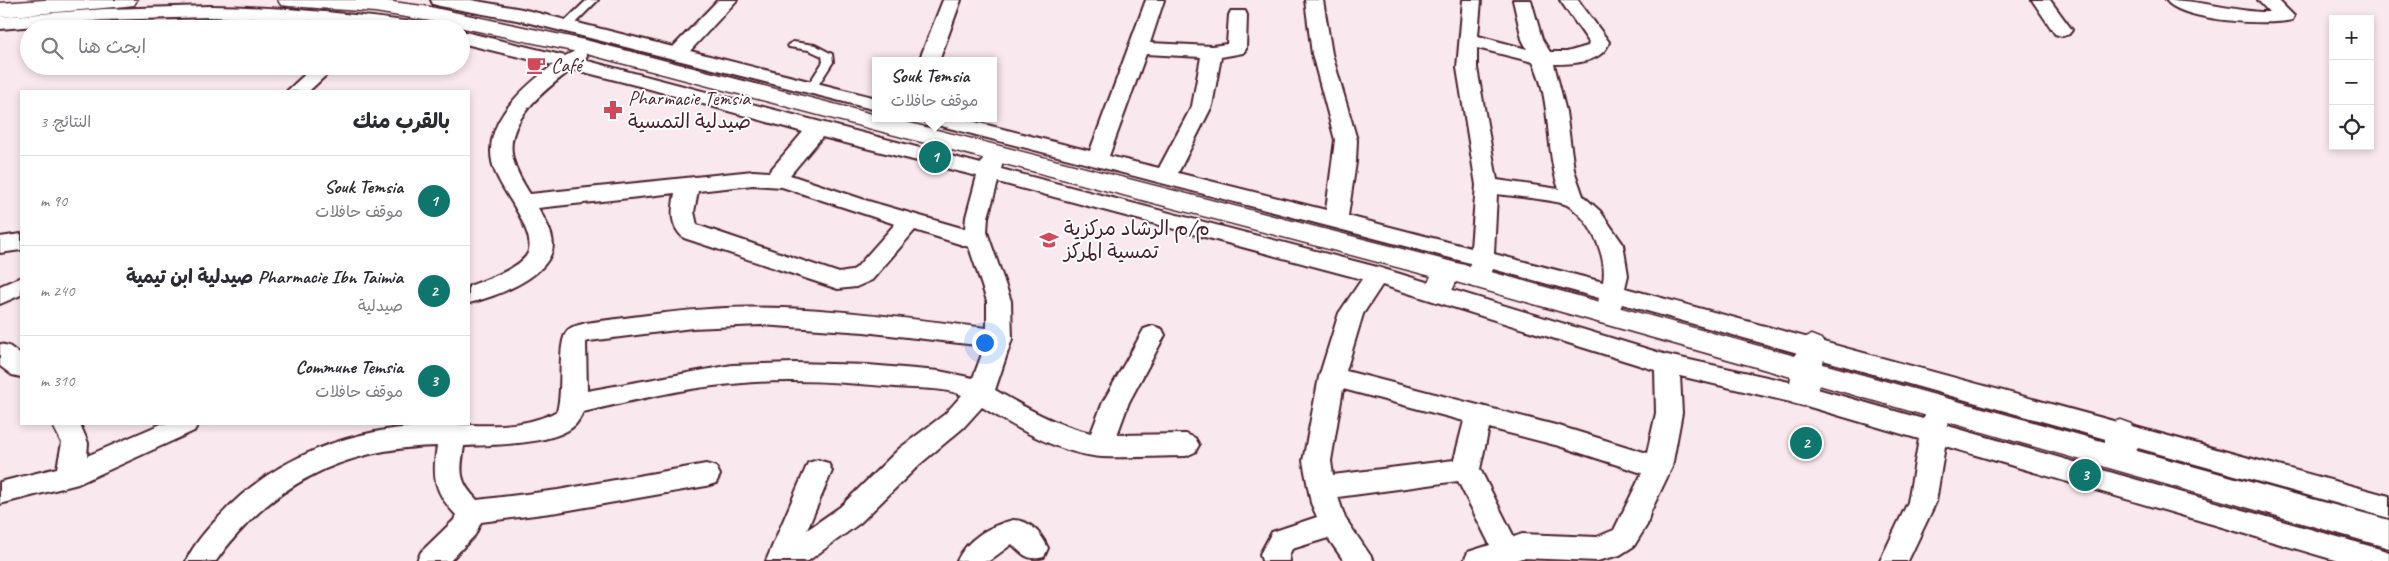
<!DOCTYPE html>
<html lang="ar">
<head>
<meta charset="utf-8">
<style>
  body { margin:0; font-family:Caveat,"Playpen Sans Arabic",sans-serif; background:#f2f2f3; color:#2b2b33; direction:rtl }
  .controls { position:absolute; right:15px; top:15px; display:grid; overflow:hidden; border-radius:0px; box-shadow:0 2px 8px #0003 }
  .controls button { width:45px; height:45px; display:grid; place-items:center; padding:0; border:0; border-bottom:1px solid #e1e1e2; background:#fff; color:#2b2b33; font:25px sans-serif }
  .you { position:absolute; left:984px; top:342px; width:18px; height:18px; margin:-12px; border:4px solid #fff; border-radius:50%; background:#1a73e8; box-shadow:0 0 0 8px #1a73e833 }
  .badge { display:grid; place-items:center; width:32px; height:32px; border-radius:50%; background:#0f766e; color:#fff; font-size:16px; font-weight:700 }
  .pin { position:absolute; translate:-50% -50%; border:2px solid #fff; box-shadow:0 1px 5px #0006 }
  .popup { position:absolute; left:872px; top:57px; width:125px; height:65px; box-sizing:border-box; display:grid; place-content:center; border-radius:0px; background:#fff; filter:drop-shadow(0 1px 4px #0005); font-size:16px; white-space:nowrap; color:#7c7c81 }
  .popup b { font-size:19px; color:#2b2b33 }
  .popup::after { content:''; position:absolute; left:50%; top:100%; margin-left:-10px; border:10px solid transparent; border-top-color:#fff }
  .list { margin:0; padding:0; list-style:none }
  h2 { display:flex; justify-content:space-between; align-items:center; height:65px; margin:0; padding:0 20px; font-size:21px }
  h2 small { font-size:16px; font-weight:400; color:#7c7c81 }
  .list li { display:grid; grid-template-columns:32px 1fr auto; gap:15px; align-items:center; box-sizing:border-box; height:90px; padding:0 20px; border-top:1px solid #e1e1e2 }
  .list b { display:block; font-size:19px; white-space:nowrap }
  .list p { margin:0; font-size:16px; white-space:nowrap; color:#7c7c81 }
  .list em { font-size:16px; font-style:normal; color:#7c7c81 }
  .icon { flex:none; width:28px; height:28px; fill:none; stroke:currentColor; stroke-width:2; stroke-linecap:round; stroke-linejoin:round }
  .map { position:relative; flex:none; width:2389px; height:561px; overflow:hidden; direction:ltr }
  .search { position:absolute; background:#fff; box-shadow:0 2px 8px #0003; left:20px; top:20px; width:450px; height:55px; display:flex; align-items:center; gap:12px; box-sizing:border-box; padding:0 18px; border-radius:28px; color:#7c7c81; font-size:19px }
  .panel { position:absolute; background:#fff; box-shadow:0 2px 8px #0003; left:20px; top:90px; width:450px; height:335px; border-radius:0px; direction:rtl }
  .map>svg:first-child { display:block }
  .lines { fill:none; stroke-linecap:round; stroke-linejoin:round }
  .lane-casing { stroke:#4a1f2b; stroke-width:4 }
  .street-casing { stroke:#4a1f2b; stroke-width:4 }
  .secondary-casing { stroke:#4a1f2b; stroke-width:3 }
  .lane { fill:#fff; fill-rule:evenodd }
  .street { fill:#fff; fill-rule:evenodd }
  .secondary { fill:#fff; fill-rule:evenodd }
  .labels { text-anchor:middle; stroke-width:4; stroke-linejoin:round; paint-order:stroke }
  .poi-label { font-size:20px; fill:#4a1f2b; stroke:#fff; text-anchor:start }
</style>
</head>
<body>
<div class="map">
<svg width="2389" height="561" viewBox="0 0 2389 561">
  <rect width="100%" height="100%" fill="#f9e8ed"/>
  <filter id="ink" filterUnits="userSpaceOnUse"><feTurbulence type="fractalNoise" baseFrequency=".02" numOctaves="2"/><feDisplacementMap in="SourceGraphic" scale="10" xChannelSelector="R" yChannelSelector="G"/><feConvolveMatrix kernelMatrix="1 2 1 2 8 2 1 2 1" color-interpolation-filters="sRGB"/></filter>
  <g filter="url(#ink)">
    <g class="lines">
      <g class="lane-casing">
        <path id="lane" d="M587 0H598L570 28H562V24Z
          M793 42 815 45 832 54 833 62 815 90H807L806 88 823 62 822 56 809 50 789 47 788 45Z"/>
      </g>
      <g class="street-casing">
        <path id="street" d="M431 0H471L522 9 673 47 718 0H737L690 51 876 98V110L522 21 440 6 433 4Z
          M943 0H961L939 61H919Z
          M1146 0H1164L1150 43 1212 46 1227 44 1229 15 1231 11H1245L1247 15 1246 49 1243 53 1221 57 1212 106 1178 173 1326 210 1335 140 1312 54 1305 0H1323L1332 54 1357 140 1356 162 1348 216 1471 248 1476 185 1457 68 1463 0H1481L1478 36 1527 49 1522 39 1513 0H1531L1542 39 1550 52H1567L1588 46 1589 42 1560 0H1578L1609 42C1603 63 1572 64 1554 64L1566 112 1574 170 1583 196 1600 211 1623 244 1628 275 1625 288 2389 496V518L1622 304 1618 314 1609 317 1600 314 1597 308 1599 298 1493 269 1489 280 1481 282 1473 280 1469 274 1470 263 926 122 923 118H959L1090 151ZM1477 48 1533 62C1552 101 1545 149 1559 189L1497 180 1477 68ZM1146 54 1201 57 1192 106 1159 168 1109 156ZM1497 194C1511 196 1557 200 1567 205 1590 218 1608 256 1603 282L1494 254Z
          M2032 0H2050L2072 30 2069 34 2062 36 2055 34Z
          M2166 0C2198 0 2229 10 2261 12H2269L2258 0H2278L2294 16 2292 20C2267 26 2180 21 2166 0Z
          M210 6C280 7 349 13 418 23L425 25 427 29H378L314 21 210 17 105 20 0 29V17L105 9Z
          M461 31 565 56 577 50 584 52 587 56 584 60 981 164 985 153 993 151 1001 153 1004 158 1001 169 1377 267 1667 355 1803 385 1923 419 1927 412 1936 409 1945 412 1949 419 1948 426 2380 549 2389 552V561H2338L1945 446 1936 502 1908 561H1880L1908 502 1919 439 1803 405 1680 376 1682 413 1672 467 1650 513 1647 525 1634 546 1620 555 1597 561 1522 558 1513 561H1464L1468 552 1490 545 1458 481 1338 497 1345 518 1374 561H1344L1328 538 1292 549 1289 555 1290 561H1262L1260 554 1272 532 1317 517 1311 503 1303 461 1319 377 1339 313 1362 279 998 182 988 217 987 232 1011 301 1012 339 995 390C1026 408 1056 425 1091 433L1103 402 1144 329 1153 326 1162 329 1165 335 1129 402 1117 435 1186 434 1195 438 1199 445 1195 452 1186 456C1158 456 1130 458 1102 457 1060 454 1017 428 982 407L963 428 920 464 860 523 808 561H766L808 463 818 460 828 463 832 471 807 530 840 507 900 448 945 414 962 395C943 387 916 389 895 387 841 382 786 378 732 384 682 388 632 401 583 412 581 416 578 422 575 425 555 445 491 445 464 446 460 471 458 481 477 500L558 490 706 464 716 467 720 475 716 483 706 486 558 512 481 522 475 535 450 561H417L421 552 454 520 456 515C434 492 432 477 437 446 343 448 271 484 216 561H186C194 544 207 529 220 516 275 456 354 427 434 426 440 426 447 424 453 424 485 426 528 428 557 411 564 391 556 342 568 330 572 326 580 325 586 323 632 317 679 310 726 308 813 305 901 318 987 328V301L969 247 915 230 872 280 856 287 838 289 684 238C669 226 672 210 675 193L538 208C545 220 556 237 552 251 544 279 494 297 469 303V286C485 280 520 269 528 253 531 246 529 237 526 230 519 210 505 194 496 174 476 128 520 90 553 65L461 43ZM572 69 639 86 803 132 769 172 753 171 530 194C523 183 516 171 513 159 503 121 546 89 572 69ZM822 137 977 176 966 217 965 229 868 201 790 175ZM753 185 782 187 895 224 856 268 851 271 839 273 697 225 694 212 698 191ZM1382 285 1655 370 1656 413 1647 453 1559 426 1346 371 1363 314ZM761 325 864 332 985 346 973 378 939 371 868 365 794 363 732 365 587 391 586 342 589 341 692 328ZM1343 389 1464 421 1454 460 1333 475 1331 461ZM1489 428 1559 446 1642 473 1614 530 1597 537 1522 534 1514 537 1480 469Z
          M314 66H336L309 91H287Z
          M21 234V250L0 253V237Z
          M21 277V295L0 304V286Z
          M0 344 9 346 21 355V377L12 375 0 366Z
          M52 424H80L88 443 87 456 161 424H198L194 431 78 484 0 504V482L57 468 62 443Z
          M1013 520C1030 520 1041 533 1048 548L1044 557C1028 561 1023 555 1012 544L989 561H957C967 539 989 526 1013 520Z"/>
      </g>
      <g class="secondary-casing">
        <path id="secondary" d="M44 0H137L134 5 126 6 0 17V3Z
          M278 0H378L430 7 589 41 876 115V118H890L1480 269 1795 356 1801 339 1811 335 1821 339 1825 346 1823 364 2105 442V432L2109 424 2120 420 2131 424 2135 432 2137 451 2389 520V548L1819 385 1814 403 1803 406 1792 403 1788 395 1791 377 1456 282 1448 299 1438 302 1428 299 1424 292 1431 276 587 54 430 21 375 12 289 6 281 5Z"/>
      </g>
      <use href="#lane" class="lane"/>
      <use href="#street" class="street"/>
      <use href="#secondary" class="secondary"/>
    </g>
  </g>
  <defs>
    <g id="cafe-bare" transform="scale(1.5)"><path d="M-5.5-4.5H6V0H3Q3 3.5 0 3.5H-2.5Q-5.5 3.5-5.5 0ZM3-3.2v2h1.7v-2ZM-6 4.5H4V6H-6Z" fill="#d1495b" stroke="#fff" stroke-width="2.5" paint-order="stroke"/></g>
    <g id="pharmacy-bare" transform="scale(1.5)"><path d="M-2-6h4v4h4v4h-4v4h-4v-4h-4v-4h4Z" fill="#d1495b" stroke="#fff" stroke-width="2.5" paint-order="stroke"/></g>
    <g id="school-bare" transform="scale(1.5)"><path d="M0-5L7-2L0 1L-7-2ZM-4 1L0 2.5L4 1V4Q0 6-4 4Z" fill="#d1495b" stroke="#fff" stroke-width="2.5" paint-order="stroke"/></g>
  </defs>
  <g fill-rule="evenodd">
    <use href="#cafe-bare" x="536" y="65"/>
    <use href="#pharmacy-bare" x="613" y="110"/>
    <use href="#school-bare" x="1049" y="240"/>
  </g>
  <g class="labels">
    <g class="poi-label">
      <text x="551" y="72">Café</text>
      <text x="628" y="105">Pharmacie Temsia<tspan x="628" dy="23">صيدلية التمسية</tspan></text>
      <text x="1064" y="235">م/م الرشاد مركزية<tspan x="1064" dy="23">تمسية المركز</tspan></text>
    </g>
  </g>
</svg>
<div class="controls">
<button>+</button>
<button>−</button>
<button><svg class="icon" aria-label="locate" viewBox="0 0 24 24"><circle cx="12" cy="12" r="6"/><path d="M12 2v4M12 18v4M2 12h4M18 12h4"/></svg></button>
</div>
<div class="you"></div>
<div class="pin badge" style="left:935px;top:157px">1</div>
<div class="popup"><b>Souk Temsia</b>موقف حافلات</div>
<div class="pin badge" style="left:1806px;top:443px">2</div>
<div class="pin badge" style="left:2085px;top:475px">3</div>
<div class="search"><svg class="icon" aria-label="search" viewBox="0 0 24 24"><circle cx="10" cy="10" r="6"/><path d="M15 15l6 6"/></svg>ابحث هنا</div>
<section class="panel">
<h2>بالقرب منك<small>النتائج: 3</small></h2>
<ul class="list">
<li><span class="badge">1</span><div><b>Souk Temsia</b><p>موقف حافلات</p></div><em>90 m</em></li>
<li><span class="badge">2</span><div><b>Pharmacie Ibn Taimia صيدلية ابن تيمية</b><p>صيدلية</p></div><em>240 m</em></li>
<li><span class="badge">3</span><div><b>Commune Temsia</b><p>موقف حافلات</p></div><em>310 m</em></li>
</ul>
</section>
</div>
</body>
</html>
